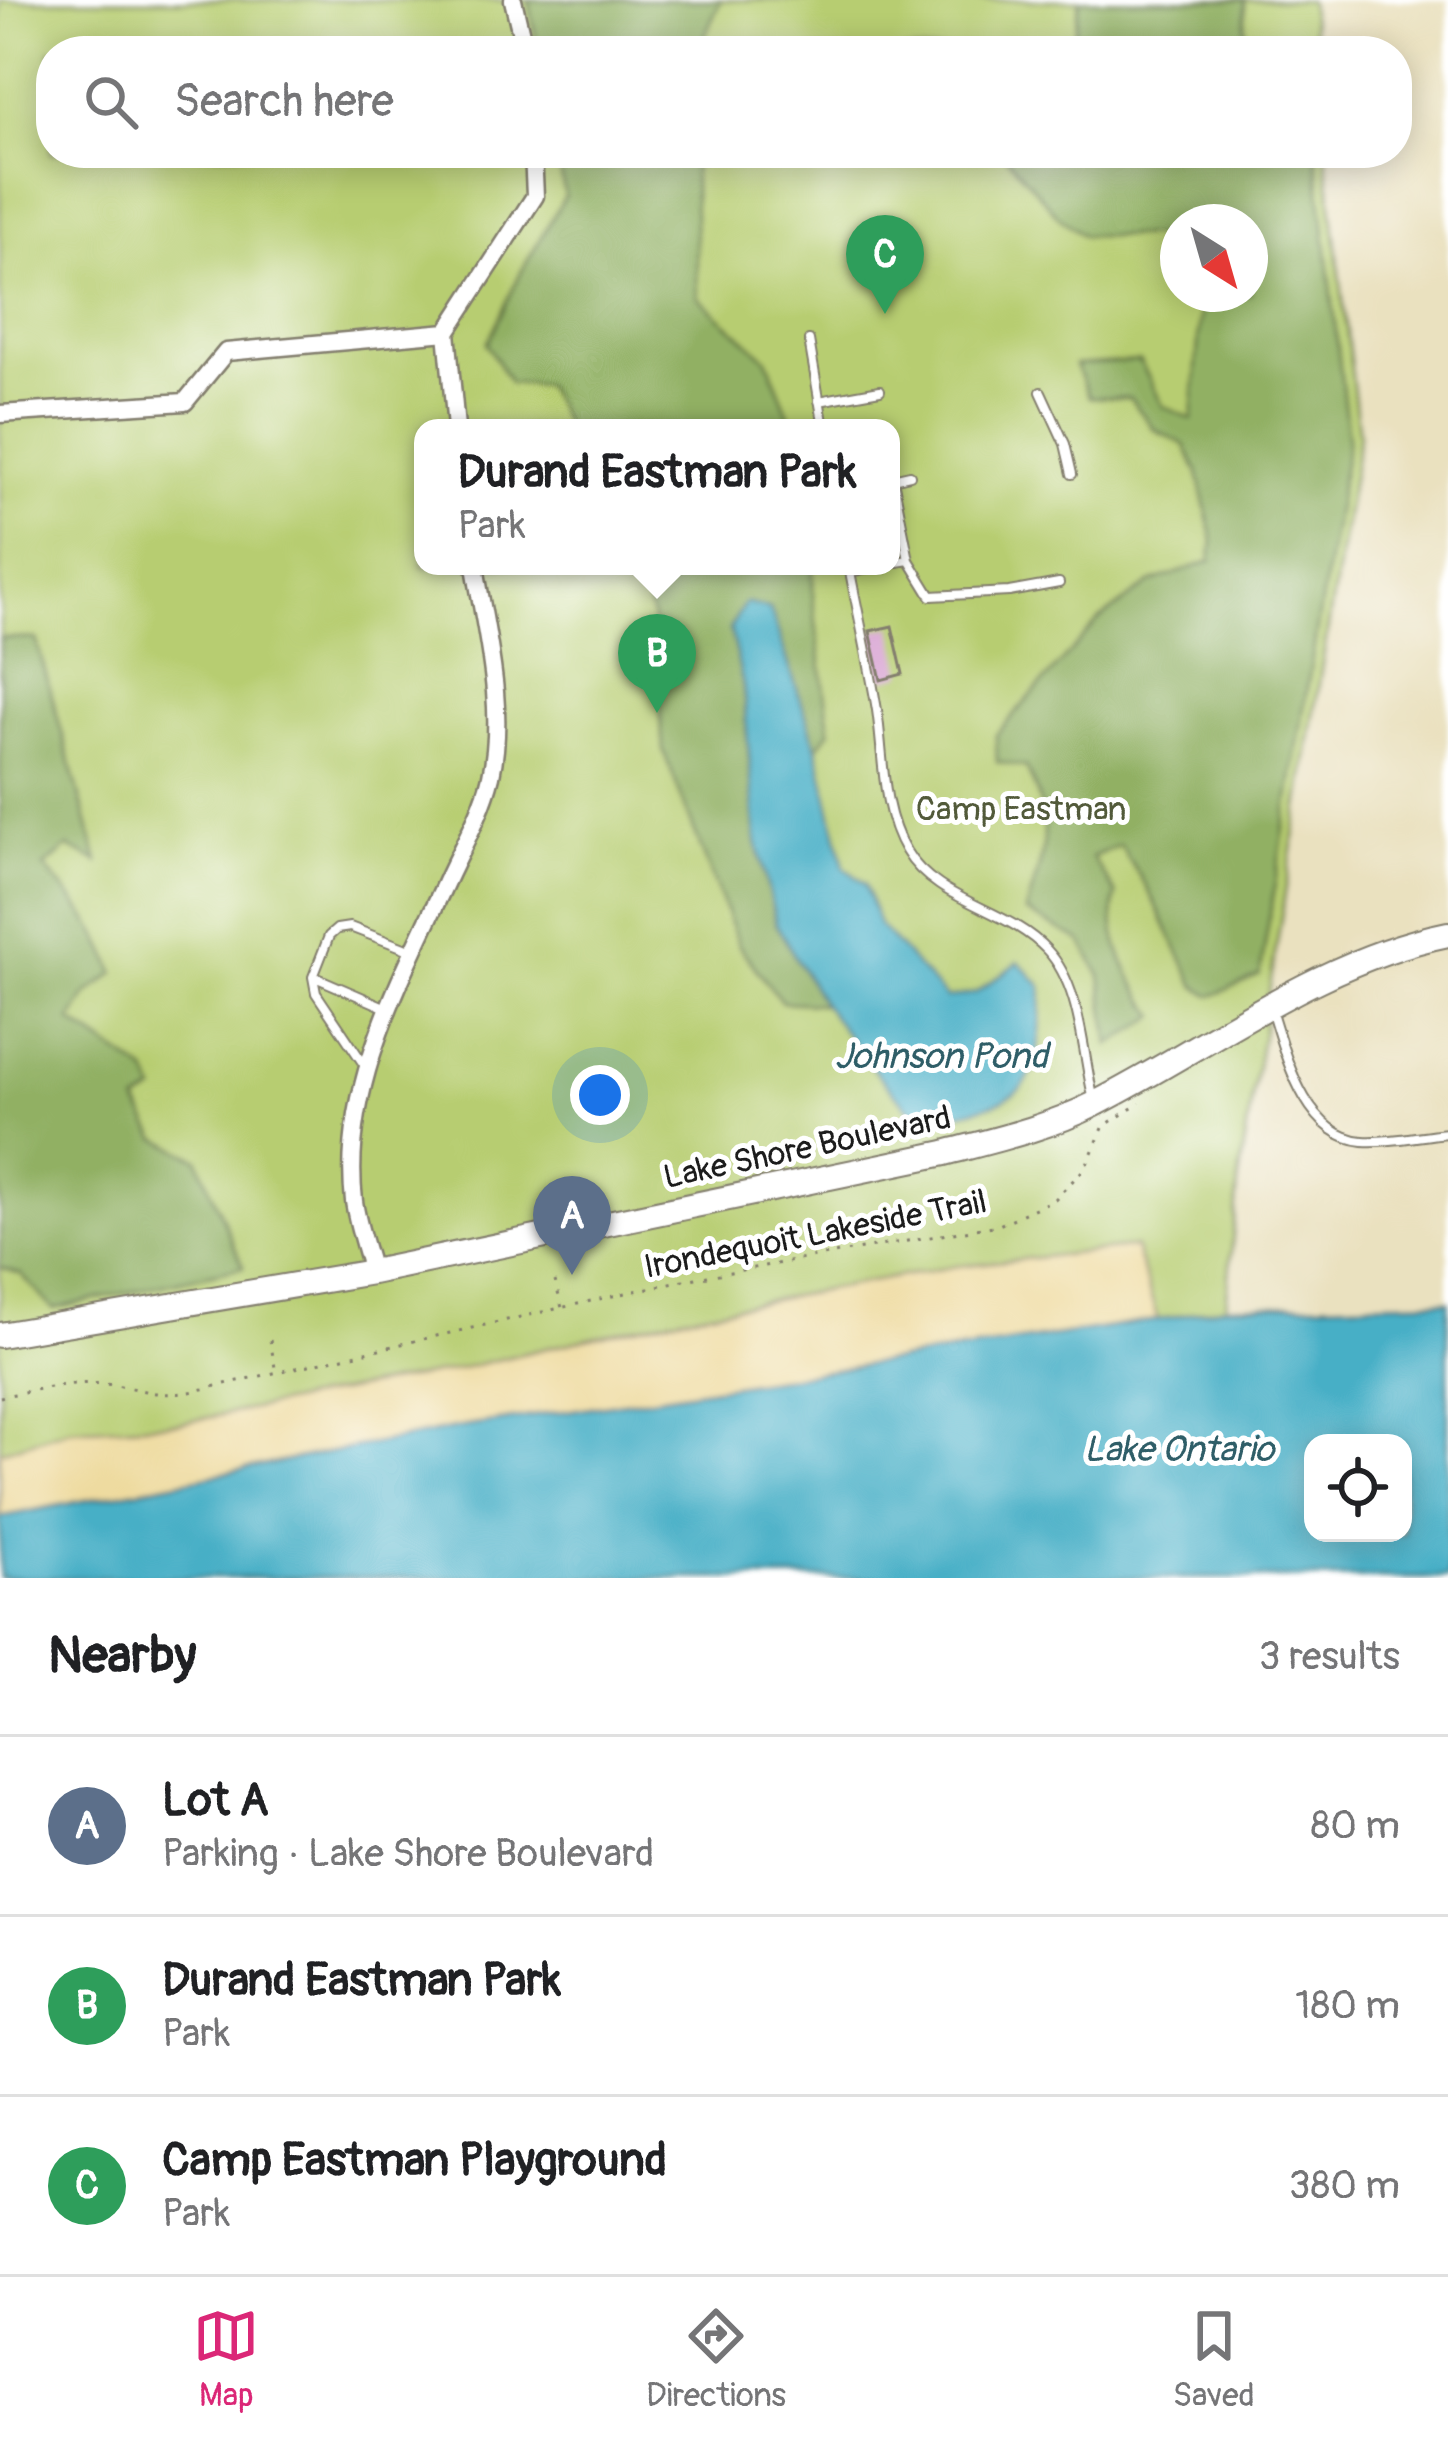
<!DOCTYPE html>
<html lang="en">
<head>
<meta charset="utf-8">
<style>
  body { margin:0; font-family:Pangolin,sans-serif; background:#f2f2f2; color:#202124 }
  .controls { position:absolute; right:36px; bottom:36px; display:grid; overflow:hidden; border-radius:24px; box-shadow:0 6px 30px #0003 }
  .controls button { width:108px; height:108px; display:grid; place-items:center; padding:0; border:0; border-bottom:3px solid #e0e0e0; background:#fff; color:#202124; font:60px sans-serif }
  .compass { position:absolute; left:1160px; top:204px; width:108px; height:108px; border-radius:50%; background:#fff; box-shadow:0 6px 30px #0003; rotate:143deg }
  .you { position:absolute; left:600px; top:1095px; width:42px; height:42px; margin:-30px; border:9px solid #fff; border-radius:50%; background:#1a73e8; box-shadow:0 0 0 18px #1a73e833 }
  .badge { display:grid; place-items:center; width:78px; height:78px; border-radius:50%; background:#db2777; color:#fff; font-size:39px; font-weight:700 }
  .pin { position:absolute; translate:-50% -99px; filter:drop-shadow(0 3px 6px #0008) }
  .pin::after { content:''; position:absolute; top:63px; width:42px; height:36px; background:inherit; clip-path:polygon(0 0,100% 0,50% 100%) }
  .popup { position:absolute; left:414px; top:419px; width:486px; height:156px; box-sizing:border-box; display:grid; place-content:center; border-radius:24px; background:#fff; filter:drop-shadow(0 3px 9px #0005); font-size:39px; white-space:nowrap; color:#757577 }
  .popup b { font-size:45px; color:#202124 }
  .popup::after { content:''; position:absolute; left:50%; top:100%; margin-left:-24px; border:24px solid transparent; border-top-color:#fff }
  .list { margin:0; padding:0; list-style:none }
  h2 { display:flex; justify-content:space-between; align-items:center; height:156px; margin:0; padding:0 48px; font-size:51px }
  h2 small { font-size:39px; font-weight:400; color:#757577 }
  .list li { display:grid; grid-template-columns:78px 1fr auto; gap:36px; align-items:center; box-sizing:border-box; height:180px; padding:0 48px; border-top:3px solid #e0e0e0 }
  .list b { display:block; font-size:45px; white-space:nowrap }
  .list p { margin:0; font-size:39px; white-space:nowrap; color:#757577 }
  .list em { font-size:39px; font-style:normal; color:#757577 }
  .icon { flex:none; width:66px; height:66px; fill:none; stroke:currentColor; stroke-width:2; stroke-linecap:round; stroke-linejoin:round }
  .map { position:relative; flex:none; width:1448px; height:1578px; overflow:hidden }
  .search { position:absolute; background:#fff; box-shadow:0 6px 30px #0003; left:36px; right:36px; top:36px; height:132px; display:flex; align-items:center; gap:30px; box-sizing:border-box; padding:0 42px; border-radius:48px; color:#757577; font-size:45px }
  .sheet { height:696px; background:#fff }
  nav { display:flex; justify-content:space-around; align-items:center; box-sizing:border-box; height:168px; border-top:3px solid #e0e0e0; background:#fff; font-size:33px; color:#757577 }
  nav a { display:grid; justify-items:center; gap:6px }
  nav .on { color:#db2777 }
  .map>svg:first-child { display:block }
  .green { fill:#b7cd71; stroke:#6a7446; stroke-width:3; fill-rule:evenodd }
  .forest { fill:#91b063; stroke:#566640; stroke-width:3 }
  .sand { fill:#eeda9e; stroke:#857b5d; stroke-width:3 }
  .water { fill:#47afc6; stroke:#326671; stroke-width:3; fill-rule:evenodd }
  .building { fill:#d9a5d3 }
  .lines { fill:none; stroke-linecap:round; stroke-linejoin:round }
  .lane-casing { stroke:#837e6e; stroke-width:12 }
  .street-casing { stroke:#837e6e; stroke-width:21 }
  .primary-casing { stroke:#837e6e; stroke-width:28 }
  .path { stroke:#837e6e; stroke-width:3; stroke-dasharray:3 9; stroke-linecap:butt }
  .lane { stroke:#fff; stroke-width:8 }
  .street { stroke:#fff; stroke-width:16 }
  .primary { stroke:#fff; stroke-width:24 }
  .labels { text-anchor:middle; stroke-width:10; stroke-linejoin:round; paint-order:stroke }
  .park-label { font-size:33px; fill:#525a3a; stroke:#fff }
  .street-label { font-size:33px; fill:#1c1c1c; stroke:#fff }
  .water-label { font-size:36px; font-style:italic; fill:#2f5e68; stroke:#fff }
</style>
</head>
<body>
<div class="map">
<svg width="1448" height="1578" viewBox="0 0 1448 1578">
  <rect width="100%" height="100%" fill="#fff"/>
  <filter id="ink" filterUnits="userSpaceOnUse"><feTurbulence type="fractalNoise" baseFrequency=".00833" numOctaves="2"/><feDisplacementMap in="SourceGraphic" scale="24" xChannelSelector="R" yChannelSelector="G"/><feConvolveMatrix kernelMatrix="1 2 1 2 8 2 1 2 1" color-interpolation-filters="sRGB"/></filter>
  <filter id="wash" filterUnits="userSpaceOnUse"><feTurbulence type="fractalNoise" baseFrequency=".004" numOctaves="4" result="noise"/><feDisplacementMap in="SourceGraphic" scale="48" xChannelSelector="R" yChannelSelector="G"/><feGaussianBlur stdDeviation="2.7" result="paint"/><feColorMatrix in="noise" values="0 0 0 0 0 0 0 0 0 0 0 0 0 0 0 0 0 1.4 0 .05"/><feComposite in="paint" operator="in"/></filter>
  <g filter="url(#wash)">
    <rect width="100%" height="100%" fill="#eae1bf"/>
    <path class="green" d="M0 0H1309L1315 51H51V153H1326L1359 436 1238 1184 1226 1306 1158 1320 456 1428 0 1517ZM1178 222H1250V294H1178ZM423 428H891V566H423Z"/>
    <path class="forest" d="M529 0H721L698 51H538Z
      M1080 0H1245V51H1072Z
      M557 153H766L693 166 698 297 767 359 794 428H567L545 385 510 383 487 344 520 274 565 196Z
      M1003 153H1316L1348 439 1260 975 1212 996 1196 986 1147 888 1120 845 1092 857 1116 894C1104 936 1131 983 1157 1016L1110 1045 1101 976 1081 941 1026 912C1044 849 1056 830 1026 767L997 762 996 735 1098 621 1150 583 1211 561 1213 540 1198 473 1185 445 1154 429 1130 398 1089 397 1075 365 1140 361 1163 406 1192 419 1202 294H1250V222H1178V242L1169 236H1083L1058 216Z
      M639 566H813V600L830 730 817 748 770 610 743 685 756 836 776 924 823 1004 782 1002 739 946 663 750 654 624Z
      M0 638 36 639 98 862 68 847 44 867C74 899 100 930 115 973L87 994 71 1021 147 1073 155 1092 137 1103 157 1138 198 1159 243 1267 53 1309 21 1274 0 1267Z"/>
    <path class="sand" d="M1135 1247 1158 1320 456 1428 0 1517V1451L69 1429 180 1423 449 1371 678 1317 956 1266Z"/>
    <path class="water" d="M745 603 770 609 817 748 844 867 865 884 879 925 946 998 975 993 1019 962 1042 986C1040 1102 1028 1097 922 1122L877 1074 823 1004 776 924 756 837 743 685 730 628Z
      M1448 1301V1578H0V1517L456 1428 1158 1320 1226 1306ZM1313 1443H1403V1533H1313Z"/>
    <g id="blocks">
      <path class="building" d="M892 626 903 674 881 680 870 631Z"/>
    </g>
  </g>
  <g filter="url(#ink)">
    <use href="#blocks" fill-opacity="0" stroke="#837e6e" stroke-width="3"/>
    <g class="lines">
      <g class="lane-casing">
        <path id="lane" d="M809 340 824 428
          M1041 392 1065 444 1072 474
          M819 401 880 390
          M892 479 910 475
          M909 560 931 596 1009 592 1059 583
          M891 563 909 560 893 479
          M849 566C858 614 869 662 877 710 884 757 881 809 906 851 936 902 1008 908 1047 950 1081 986 1082 1051 1093 1096
          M850 572 878 566
          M315 977 389 1009
          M1271 1009C1285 1053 1304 1136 1363 1141 1390 1143 1421 1135 1448 1133
          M367 1069 316 993 313 977 329 936 337 929 350 927 412 951"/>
      </g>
      <g class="street-casing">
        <path id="street" d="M513 0 525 51
          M0 414 185 402 226 352 447 332
          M456 428 447 332 535 196 533 153
          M372 1272C366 1249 357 1224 354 1201 341 1090 399 983 444 886 460 850 482 814 491 776 506 706 486 635 475 566"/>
      </g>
      <g class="primary-casing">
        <path id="primary" d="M0 1335 372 1272 945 1153C994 1140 1047 1128 1093 1105 1209 1046 1319 960 1448 934"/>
      </g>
      <path class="path" d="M838 1222 841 1250
        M555 1281 562 1308
        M270 1340 276 1373
        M0 1397C34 1390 70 1381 105 1384 142 1387 150 1398 190 1392L679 1281 999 1225 1055 1199 1085 1168 1104 1126 1140 1103"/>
      <use href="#lane" class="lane"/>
      <use href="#street" class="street"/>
      <use href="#primary" class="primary"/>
    </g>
  </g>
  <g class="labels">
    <g class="park-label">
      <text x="1021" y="820">Camp Eastman</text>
    </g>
    <g class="street-label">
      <text transform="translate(807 1146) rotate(-12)" y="12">Lake Shore Boulevard</text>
      <text transform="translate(815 1233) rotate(-11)" y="12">Irondequoit Lakeside Trail</text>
    </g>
    <g class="water-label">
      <text x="941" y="1068">Johnson Pond</text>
      <text x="1179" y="1461">Lake Ontario</text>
    </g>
  </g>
</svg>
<div class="controls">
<button><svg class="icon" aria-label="locate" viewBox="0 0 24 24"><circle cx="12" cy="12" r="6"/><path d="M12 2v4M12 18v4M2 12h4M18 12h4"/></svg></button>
</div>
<svg class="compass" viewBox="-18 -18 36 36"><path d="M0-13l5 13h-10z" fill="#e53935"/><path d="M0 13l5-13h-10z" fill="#757577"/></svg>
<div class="you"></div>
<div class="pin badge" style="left:572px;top:1275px;background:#5c6f8a">A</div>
<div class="pin badge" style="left:657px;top:713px;background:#2e9e5b">B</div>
<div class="popup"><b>Durand Eastman Park</b>Park</div>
<div class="pin badge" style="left:885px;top:314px;background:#2e9e5b">C</div>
<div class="search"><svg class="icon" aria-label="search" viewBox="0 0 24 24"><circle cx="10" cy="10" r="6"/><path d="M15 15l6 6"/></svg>Search here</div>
</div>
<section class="sheet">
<h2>Nearby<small>3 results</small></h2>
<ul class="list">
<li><span class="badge" style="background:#5c6f8a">A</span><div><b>Lot A</b><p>Parking · Lake Shore Boulevard</p></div><em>80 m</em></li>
<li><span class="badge" style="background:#2e9e5b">B</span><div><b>Durand Eastman Park</b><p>Park</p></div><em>180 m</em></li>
<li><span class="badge" style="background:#2e9e5b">C</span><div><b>Camp Eastman Playground</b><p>Park</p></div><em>380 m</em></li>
</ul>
</section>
<nav>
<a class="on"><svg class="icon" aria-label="map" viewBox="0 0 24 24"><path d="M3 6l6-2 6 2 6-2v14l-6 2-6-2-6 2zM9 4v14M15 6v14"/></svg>Map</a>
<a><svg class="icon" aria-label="directions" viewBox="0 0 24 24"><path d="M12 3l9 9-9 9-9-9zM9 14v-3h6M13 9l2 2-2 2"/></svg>Directions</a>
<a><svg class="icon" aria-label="saved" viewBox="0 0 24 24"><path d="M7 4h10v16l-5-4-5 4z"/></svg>Saved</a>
</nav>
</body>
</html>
